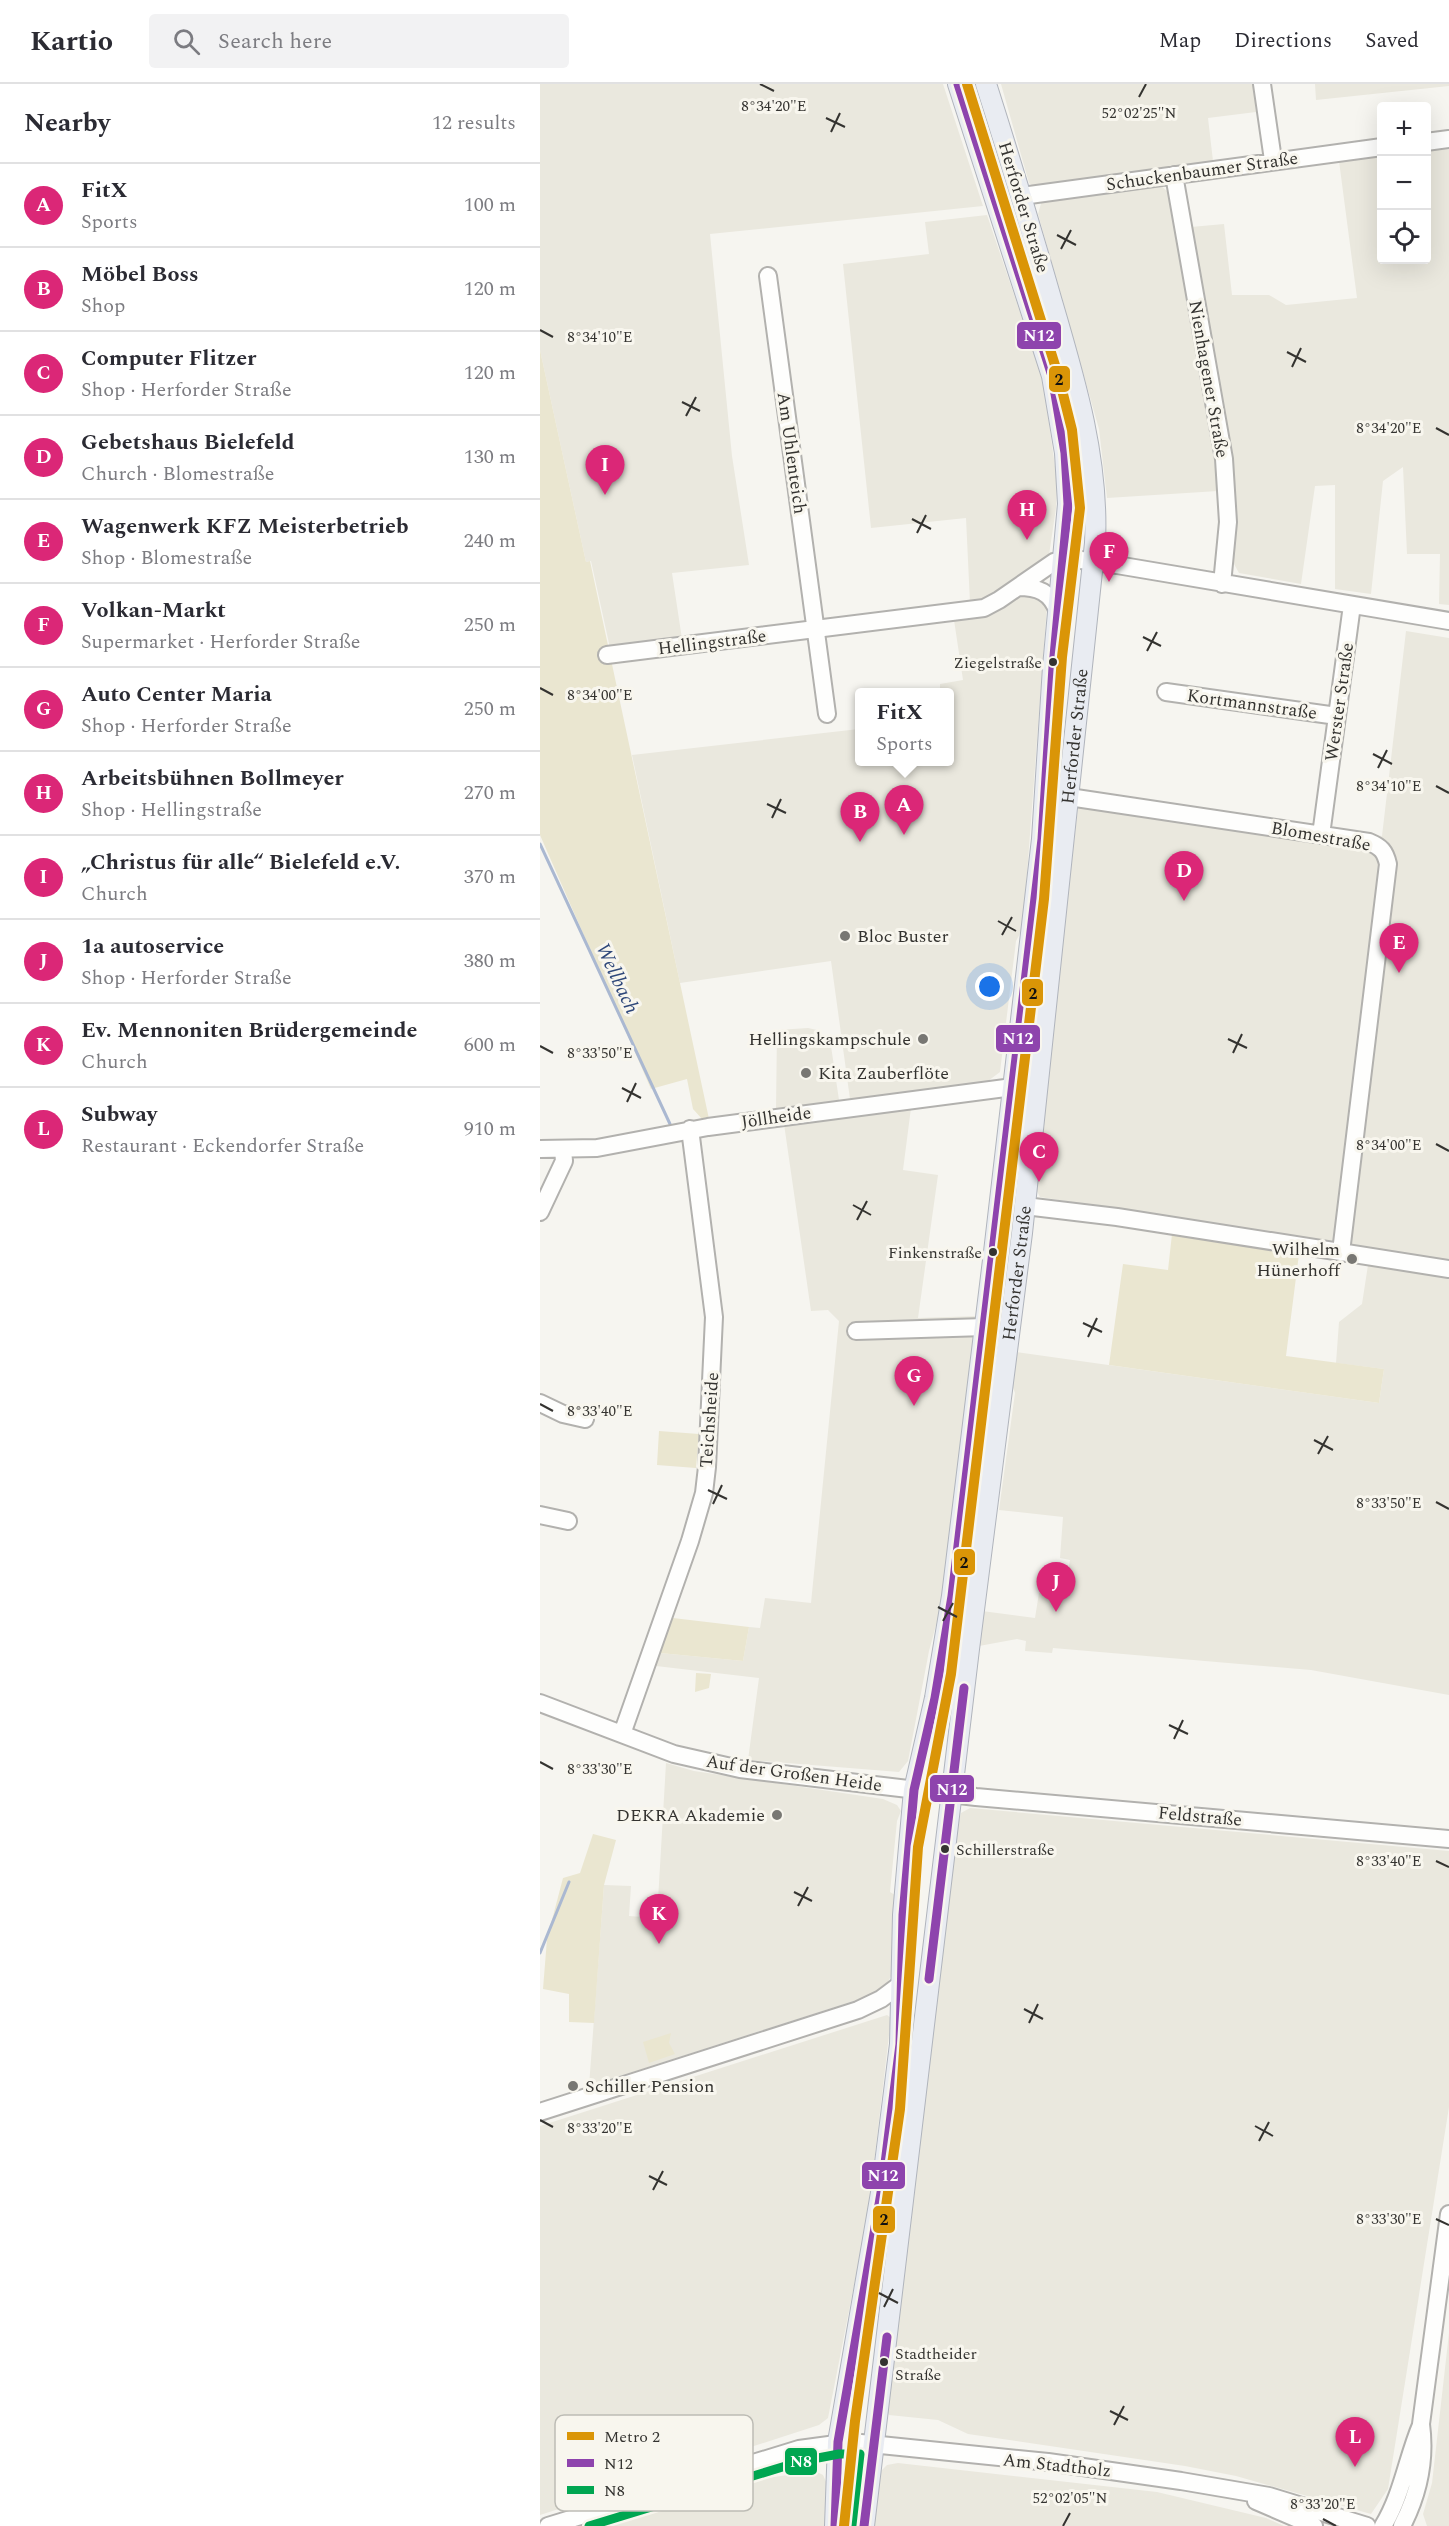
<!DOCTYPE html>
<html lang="en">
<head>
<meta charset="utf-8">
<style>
  body { margin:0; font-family:Spectral,serif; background:#f2f2f3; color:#2b2b33 }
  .controls { position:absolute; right:18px; top:18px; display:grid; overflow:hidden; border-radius:6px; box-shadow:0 6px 24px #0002 }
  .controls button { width:54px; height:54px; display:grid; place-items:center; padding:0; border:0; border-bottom:2px solid #e1e1e2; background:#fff; color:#2b2b33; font:30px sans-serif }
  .you { position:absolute; left:450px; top:903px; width:21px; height:21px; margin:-15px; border:4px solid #fff; border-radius:50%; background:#1a73e8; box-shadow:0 0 0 9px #1a73e833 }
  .badge { display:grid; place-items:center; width:39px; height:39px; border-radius:50%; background:#db2777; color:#fff; font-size:20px; font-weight:700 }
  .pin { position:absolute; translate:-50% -50px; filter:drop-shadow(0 2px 3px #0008) }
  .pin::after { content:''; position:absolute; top:32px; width:21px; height:18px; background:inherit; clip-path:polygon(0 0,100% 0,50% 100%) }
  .popup { position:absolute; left:315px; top:604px; width:99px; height:78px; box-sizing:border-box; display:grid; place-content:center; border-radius:6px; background:#fff; filter:drop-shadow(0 2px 4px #0005); font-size:20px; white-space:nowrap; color:#7c7c81 }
  .popup b { font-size:22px; color:#2b2b33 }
  .popup::after { content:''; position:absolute; left:50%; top:100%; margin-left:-12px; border:12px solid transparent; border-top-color:#fff }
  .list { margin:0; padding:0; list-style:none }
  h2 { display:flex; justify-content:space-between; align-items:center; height:78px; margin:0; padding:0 24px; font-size:26px }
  h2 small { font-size:20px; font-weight:400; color:#7c7c81 }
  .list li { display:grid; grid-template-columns:39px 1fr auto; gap:18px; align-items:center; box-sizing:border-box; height:84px; padding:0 24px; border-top:2px solid #e1e1e2 }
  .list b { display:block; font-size:22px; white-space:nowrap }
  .list p { margin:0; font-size:20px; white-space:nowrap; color:#7c7c81 }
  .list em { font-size:20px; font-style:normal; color:#7c7c81 }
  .icon { flex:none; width:33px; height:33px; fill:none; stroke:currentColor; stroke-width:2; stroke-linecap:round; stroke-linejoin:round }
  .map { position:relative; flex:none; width:909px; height:2442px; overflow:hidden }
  header { display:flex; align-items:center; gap:36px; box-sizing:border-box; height:84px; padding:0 30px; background:#fff; border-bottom:2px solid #e1e1e2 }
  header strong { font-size:28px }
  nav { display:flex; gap:33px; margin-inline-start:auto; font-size:21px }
  .search { width:420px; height:54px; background:#f2f2f3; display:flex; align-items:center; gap:15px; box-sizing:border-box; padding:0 21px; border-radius:6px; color:#7c7c81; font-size:22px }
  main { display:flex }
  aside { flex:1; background:#fff }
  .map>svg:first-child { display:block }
  .built { fill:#eae8de }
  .green { fill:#eae6d0 }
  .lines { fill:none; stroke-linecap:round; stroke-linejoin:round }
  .stream { stroke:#aab8d1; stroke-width:3 }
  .minor-casing { stroke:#b2b1ae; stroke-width:20 }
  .major-casing { stroke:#b0b4bc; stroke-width:22 }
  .minor { stroke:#fefefd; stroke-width:16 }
  .major { stroke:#e9ecf2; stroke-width:20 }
  .bus-1-casing { stroke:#f8f6ee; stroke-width:14 }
  .bus-2-casing { stroke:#f8f6ee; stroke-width:14 }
  .bus-1 { stroke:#8e44ad; stroke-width:9 }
  .bus-2 { stroke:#00a651; stroke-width:9 }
  .metro-1-casing { stroke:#f8f6ee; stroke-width:15 }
  .metro-1 { stroke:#da9507; stroke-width:10 }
  .ticks { fill:none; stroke:#343330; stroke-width:2 }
  .bus-dot { fill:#343330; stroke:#f8f6ee; stroke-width:2 }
  .poi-dot { fill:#787773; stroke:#f8f6ee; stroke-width:2 }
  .labels { text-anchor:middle; stroke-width:6; stroke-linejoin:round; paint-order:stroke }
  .bus-label { font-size:16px; fill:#343330; stroke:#f8f6ee; text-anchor:end }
  .street-label { font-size:18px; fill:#343330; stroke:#f8f6ee }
  .poi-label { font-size:18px; fill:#343330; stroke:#f8f6ee; text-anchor:start }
  .water-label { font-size:20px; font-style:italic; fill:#2f487a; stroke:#f8f6ee }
  .key { fill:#f8f6ee; stroke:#bdbcb5; stroke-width:1.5 }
  .key-label { font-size:16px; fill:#343330 }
  .ticks-label { font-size:15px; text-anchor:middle; fill:#343330; stroke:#f8f6ee; stroke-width:6; stroke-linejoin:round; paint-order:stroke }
  .line-badge { stroke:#f8f6ee; stroke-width:2 }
  .badge-label { font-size:16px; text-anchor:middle; font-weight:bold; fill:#fff }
  .pale-badge-label { font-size:16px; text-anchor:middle; font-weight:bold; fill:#111 }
</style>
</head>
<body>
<header>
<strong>Kartio</strong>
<div class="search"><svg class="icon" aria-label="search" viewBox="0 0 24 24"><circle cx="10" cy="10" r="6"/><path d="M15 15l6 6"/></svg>Search here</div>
<nav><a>Map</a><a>Directions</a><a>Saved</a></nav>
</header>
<main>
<aside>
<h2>Nearby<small>12 results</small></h2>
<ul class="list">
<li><span class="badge">A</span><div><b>FitX</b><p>Sports</p></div><em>100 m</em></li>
<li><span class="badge">B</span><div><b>Möbel Boss</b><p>Shop</p></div><em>120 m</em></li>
<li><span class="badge">C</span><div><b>Computer Flitzer</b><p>Shop · Herforder Straße</p></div><em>120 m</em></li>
<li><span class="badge">D</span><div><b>Gebetshaus Bielefeld</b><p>Church · Blomestraße</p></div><em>130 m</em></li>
<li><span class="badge">E</span><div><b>Wagenwerk KFZ Meisterbetrieb</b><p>Shop · Blomestraße</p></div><em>240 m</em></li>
<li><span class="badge">F</span><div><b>Volkan-Markt</b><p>Supermarket · Herforder Straße</p></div><em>250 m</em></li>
<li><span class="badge">G</span><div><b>Auto Center Maria</b><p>Shop · Herforder Straße</p></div><em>250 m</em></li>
<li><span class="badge">H</span><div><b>Arbeitsbühnen Bollmeyer</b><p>Shop · Hellingstraße</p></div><em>270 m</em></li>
<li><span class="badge">I</span><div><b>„Christus für alle“ Bielefeld e.V.</b><p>Church</p></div><em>370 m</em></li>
<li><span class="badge">J</span><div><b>1a autoservice</b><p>Shop · Herforder Straße</p></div><em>380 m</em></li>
<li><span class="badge">K</span><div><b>Ev. Mennoniten Brüdergemeinde</b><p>Church</p></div><em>600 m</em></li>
<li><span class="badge">L</span><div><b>Subway</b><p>Restaurant · Eckendorfer Straße</p></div><em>910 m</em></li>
</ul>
</aside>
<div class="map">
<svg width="909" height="2442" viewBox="0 0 909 2442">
  <rect width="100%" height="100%" fill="#f6f5f0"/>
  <path class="built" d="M0 0H403L443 122 170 150 192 372 209 481 132 489 142 555 70 564 51 477 46 478 0 266Z
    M461 0H713L716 28 668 34 673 77 496 104 489 99Z
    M775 0H909V2L776 16Z
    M909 62V521L899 520 900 470H867L863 383 843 397 831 510 795 505V401L775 402 761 500 699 489 693 478 696 439 691 375 651 143 684 140 692 211H729L746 221 817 214 799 77 841 72 842 176H886L887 65Z
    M620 101 628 108 670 344 678 407 567 414 559 345 498 130 502 116Z
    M447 131 503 296 517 397 516 424 509 471 453 510 430 519 426 434 331 444 303 180 389 170 385 138Z
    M486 510 499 512 507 522 483 844 476 857 460 988 448 997 310 1015 291 877 140 899 92 671 319 645V678H409V608H400V600L423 596 414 536 451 530Z
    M866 547 909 554V1178L500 1113 494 1101 540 707 842 752Z
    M268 944 277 946 291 962 299 1016 236 1025 237 946Z
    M371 1024 363 1086 398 1091 378 1234 437 1232 403 1515 389 1567 368 1677 359 1688 208 1676 219 1594 116 1582 120 1569 203 1577 209 1543 220 1544 225 1514 271 1519 299 1237 288 1226 271 1227 244 1040Z
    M828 1181 909 1193V1611L771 1586 513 1564 512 1569 485 1567 486 1557 477 1555 439 1562 442 1527 495 1534 499 1509H525L530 1476 520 1474 523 1433 459 1426 475 1309 472 1301 476 1268 839 1319 844 1285 796 1279 799 1238 822 1220Z
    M126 1679 154 1687 343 1715 357 1721 361 1727 357 1737 350 1808 355 1811 351 1892 346 1902 326 1913 49 2002 64 1801 91 1802 89 1832 117 1834Z
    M430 1724 909 1767V2023L848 2405 831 2430 696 2392 645 2382 428 2350 398 2336 349 2331 347 2327 418 1739 421 1729Z
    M347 1931 351 1934 328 2130 288 2334 279 2341 0 2431V2042Z
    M909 2249V2442H887L883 2430 892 2399Z
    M358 2379 617 2408 726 2434 744 2442H333L339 2389 347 2381Z
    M275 2387 283 2391 288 2402 286 2442H54L179 2401Z"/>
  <path class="green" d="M0 266 46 478 50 477 169 1035 163 1036 153 1025 147 995 111 1005 0 751Z
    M632 1150 759 1170 746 1272 844 1285 839 1319 569 1281 583 1180 628 1186Z
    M119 1347 159 1350 156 1384 117 1381Z
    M133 1534 209 1543 203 1577 120 1569Z
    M156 1589 171 1590 169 1604 155 1608Z
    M53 1750 76 1756 64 1801 54 1939 29 1938V1910L3 1905 7 1855 23 1794 40 1789Z
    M131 1949 129 1959 135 1970 109 1979 103 1958Z"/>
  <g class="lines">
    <path class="stream" d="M0 760 130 1040
      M0 1869 29 1798"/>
    <g class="minor-casing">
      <path id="minor" d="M722 0 733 76
        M886 58 909 55
        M634 91 684 375 688 438 682 500
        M482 112 842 63
        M228 192 287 630
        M478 503C498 503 511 508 518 528
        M67 571 444 524 459 516 514 478 534 475 577 481 909 537
        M626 608 797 632
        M529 713 829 758C841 763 845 767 848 780L801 1168
        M781 751 812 521
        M0 1065 57 1064 168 1043 473 1003
        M485 1122 577 1133 909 1185
        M0 1128 24 1077 23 1065
        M316 1247 445 1243
        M0 1319 23 1330 45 1335
        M0 1431 28 1437
        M0 1619 134 1670 200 1685 436 1713 909 1755
        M82 1650 150 1457 164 1409 167 1383 174 1233 150 1045
        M0 2028 318 1926 341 1915 361 1900
        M716 2417 774 2442
        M8 2442 259 2365 311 2358 508 2378 641 2397 729 2412 827 2442
        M843 2442C862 2411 867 2374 881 2341
        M862 2442C879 2409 886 2377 881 2340L909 2130"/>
    </g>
    <g class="major-casing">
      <g id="major">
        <path d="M295 2442 298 2358 342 2103 360 1960 363 1831 374 1706 395 1614 412 1512 454 1168 502 755 513 583 528 420 525 369 512 292 418 0"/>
        <path id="s1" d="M324 2442 429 1565 482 1149 555 459C559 376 535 296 512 218 491 145 469 72 446 0"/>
      </g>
    </g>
    <use href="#minor" class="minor"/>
    <use href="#major" class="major"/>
    <g class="bus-1-casing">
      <path id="bus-1" d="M389 1895 424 1604
        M295 2442 298 2358 342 2103 360 1960 363 1831 374 1706 395 1614 412 1512 502 755 513 583 528 420 525 369 512 292 418 0
        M324 2442 347 2253"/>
    </g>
    <g class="bus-2-casing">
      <path id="bus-2" d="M49 2442 262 2377 299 2370H320L312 2441"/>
    </g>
    <use href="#bus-1" class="bus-1"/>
    <use href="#bus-2" class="bus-2"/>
    <g class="metro-1-casing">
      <path id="metro-1" d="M304 2442 315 2337 360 2025 378 1763 411 1590 504 815 522 573 540 424 532 346 519 294 427 0"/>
    </g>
    <use href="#metro-1" class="metro-1"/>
  </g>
  <path class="ticks" d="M220 0 234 7M599 13 606 0M286 34 305 43M291 48 300 29M517 151 536 161M521 165 531 146M0 246 13 253M747 268 766 278M752 283 761 264M142 318 160 327M146 332 156 313M896 344 909 351M372 435 391 445M377 449 386 431M603 553 621 562M607 567 617 548M0 604 13 611M833 670 852 680M838 684 847 666M896 702 909 709M227 720 246 729M232 734 241 715M458 837 476 847M462 851 472 833M688 955 707 964M0 962 13 969M693 969 702 950M82 1004 101 1014M87 1018 96 999M896 1060 909 1067M313 1121 331 1131M317 1136 327 1117M543 1239 562 1248M548 1253 557 1234M0 1320 13 1327M774 1356 793 1366M778 1370 788 1352M168 1406 187 1415M896 1418 909 1425M173 1420 182 1401M398 1523 417 1533M403 1537 413 1519M629 1641 648 1650M634 1655 643 1636M0 1678 13 1685M896 1777 909 1783M254 1808 272 1817M258 1822 268 1803M484 1925 503 1935M489 1939 498 1920M0 2036 13 2043M715 2042 733 2052M719 2057 729 2038M109 2092 127 2101M113 2106 123 2087M896 2135 909 2141M339 2209 358 2219M344 2223 353 2205M570 2327 588 2336M574 2341 584 2322M783 2435 796 2442M523 2442 530 2429"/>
  <g class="bus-dot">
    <circle cx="513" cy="578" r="5"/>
    <circle cx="453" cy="1168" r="5"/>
    <circle cx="405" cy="1765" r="5"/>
    <circle cx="344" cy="2278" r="5"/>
  </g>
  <g class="poi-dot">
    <circle cx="305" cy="852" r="6"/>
    <circle cx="383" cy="955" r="6"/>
    <circle cx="266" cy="989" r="6"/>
    <circle cx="812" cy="1175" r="6"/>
    <circle cx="237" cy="1731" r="6"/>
    <circle cx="33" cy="2002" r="6"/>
  </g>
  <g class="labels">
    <g class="bus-label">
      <text x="502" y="584">Ziegelstraße</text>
      <text x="442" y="1174">Finkenstraße</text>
      <text x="416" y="1771" text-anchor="start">Schillerstraße</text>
      <text x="355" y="2275" text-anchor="start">Stadtheider<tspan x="355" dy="21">Straße</tspan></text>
    </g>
    <g class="street-label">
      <text transform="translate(662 87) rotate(-8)" y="6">Schuckenbaumer Straße</text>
      <text transform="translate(484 123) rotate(73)" y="6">Herforder Straße</text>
      <text transform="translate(669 295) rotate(80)" y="6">Nienhagener Straße</text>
      <text transform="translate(252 369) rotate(82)" y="6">Am Uhlenteich</text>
      <text transform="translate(172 558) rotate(-7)" y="6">Hellingstraße</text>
      <text transform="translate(799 618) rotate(-82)" y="6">Werster Straße</text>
      <text transform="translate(712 620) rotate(8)" y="6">Kortmannstraße</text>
      <text dy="6" stroke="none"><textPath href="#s1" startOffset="1802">Herforder Straße</textPath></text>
      <text transform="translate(781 752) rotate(10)" y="6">Blomestraße</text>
      <text transform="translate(236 1033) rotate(-8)" y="6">Jöllheide</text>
      <text dy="6" stroke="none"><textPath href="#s1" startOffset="1262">Herforder Straße</textPath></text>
      <text transform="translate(169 1336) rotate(-86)" y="6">Teichsheide</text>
      <text transform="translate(254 1689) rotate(8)" y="6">Auf der Großen Heide</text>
      <text transform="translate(660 1732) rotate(5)" y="6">Feldstraße</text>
      <text transform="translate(517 2381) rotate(6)" y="6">Am Stadtholz</text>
    </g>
    <g class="poi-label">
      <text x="317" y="858">Bloc Buster</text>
      <text x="371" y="961" text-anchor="end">Hellingskampschule</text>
      <text x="278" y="995">Kita Zauberflöte</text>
      <text x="800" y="1171" text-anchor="end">Wilhelm<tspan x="800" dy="21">Hünerhoff</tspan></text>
      <text x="225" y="1737" text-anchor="end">DEKRA Akademie</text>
      <text x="45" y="2008">Schiller Pension</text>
    </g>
    <g class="water-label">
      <text transform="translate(78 894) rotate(65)" y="7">Wellbach</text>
    </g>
  </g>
  <rect x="15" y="2331" width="198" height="96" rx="9" class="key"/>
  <rect x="27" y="2348" width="27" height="8" fill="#da9507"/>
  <rect x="27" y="2375" width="27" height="8" fill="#8e44ad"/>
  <rect x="27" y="2402" width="27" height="8" fill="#00a651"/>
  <g class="key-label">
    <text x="64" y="2358">Metro 2</text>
    <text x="64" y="2385">N12</text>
    <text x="64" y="2412">N8</text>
  </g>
  <g class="ticks-label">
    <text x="234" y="27">8°34'20"E</text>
    <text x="599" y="34">52°02'25"N</text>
    <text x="60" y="258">8°34'10"E</text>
    <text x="849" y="349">8°34'20"E</text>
    <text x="60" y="616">8°34'00"E</text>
    <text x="849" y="707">8°34'10"E</text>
    <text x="60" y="974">8°33'50"E</text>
    <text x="849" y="1066">8°34'00"E</text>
    <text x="60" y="1332">8°33'40"E</text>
    <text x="849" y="1424">8°33'50"E</text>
    <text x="60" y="1690">8°33'30"E</text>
    <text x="849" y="1782">8°33'40"E</text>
    <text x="60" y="2049">8°33'20"E</text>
    <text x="849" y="2140">8°33'30"E</text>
    <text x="530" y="2419">52°02'05"N</text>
    <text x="783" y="2425">8°33'20"E</text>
  </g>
  <g class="line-badge">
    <rect x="476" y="237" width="46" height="29" rx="6" fill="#8e44ad"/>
    <rect x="508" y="281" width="23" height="28" rx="6" fill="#da9507"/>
    <rect x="481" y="894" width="23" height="29" rx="6" fill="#da9507"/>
    <rect x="455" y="940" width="46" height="29" rx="6" fill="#8e44ad"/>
    <rect x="413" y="1464" width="23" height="28" rx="6" fill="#da9507"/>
    <rect x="389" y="1690" width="46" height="29" rx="6" fill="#8e44ad"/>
    <rect x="321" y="2077" width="45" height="29" rx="6" fill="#8e44ad"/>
    <rect x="332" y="2121" width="24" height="29" rx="6" fill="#da9507"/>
    <rect x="244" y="2363" width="34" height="29" rx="6" fill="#00a651"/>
  </g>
  <g class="badge-label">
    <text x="499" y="257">N12</text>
    <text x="478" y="960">N12</text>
    <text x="412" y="1711">N12</text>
    <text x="343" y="2097">N12</text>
    <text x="261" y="2383">N8</text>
  </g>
  <g class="pale-badge-label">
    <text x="519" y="301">2</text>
    <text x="493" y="915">2</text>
    <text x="424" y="1484">2</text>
    <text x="344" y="2141">2</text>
  </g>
</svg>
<div class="controls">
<button>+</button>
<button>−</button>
<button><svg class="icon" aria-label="locate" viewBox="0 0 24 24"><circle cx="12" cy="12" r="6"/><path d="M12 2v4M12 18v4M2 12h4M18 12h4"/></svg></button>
</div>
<div class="you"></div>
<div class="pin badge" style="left:364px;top:751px">A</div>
<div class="popup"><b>FitX</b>Sports</div>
<div class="pin badge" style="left:320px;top:758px">B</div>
<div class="pin badge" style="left:499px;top:1098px">C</div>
<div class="pin badge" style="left:644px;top:817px">D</div>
<div class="pin badge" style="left:859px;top:889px">E</div>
<div class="pin badge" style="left:569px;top:498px">F</div>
<div class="pin badge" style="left:374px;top:1322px">G</div>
<div class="pin badge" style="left:487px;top:456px">H</div>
<div class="pin badge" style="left:65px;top:411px">I</div>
<div class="pin badge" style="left:516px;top:1528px">J</div>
<div class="pin badge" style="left:119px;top:1860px">K</div>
<div class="pin badge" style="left:815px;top:2383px">L</div>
</div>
</main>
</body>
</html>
